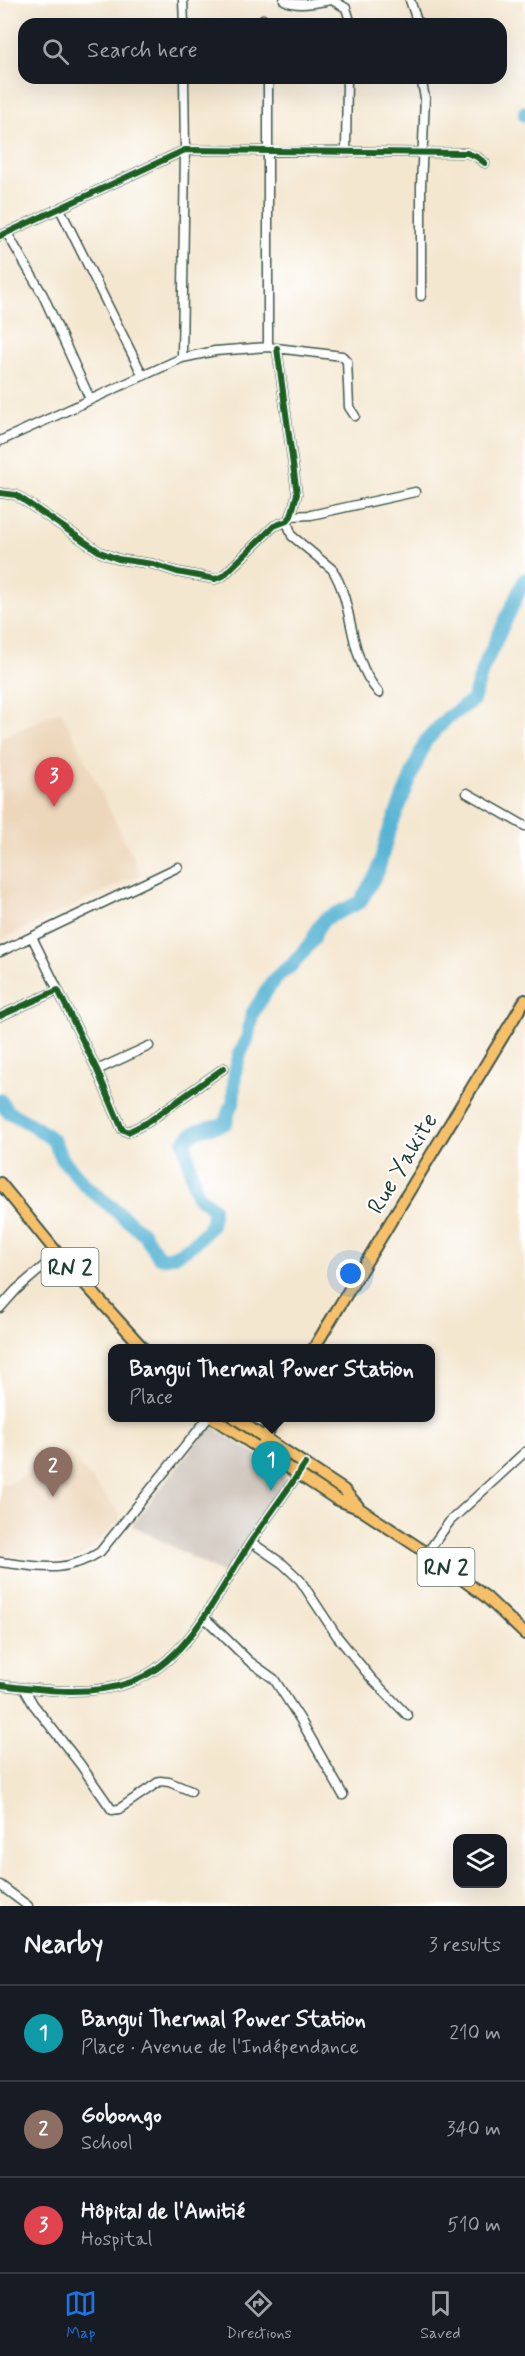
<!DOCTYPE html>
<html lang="en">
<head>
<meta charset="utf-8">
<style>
  body { margin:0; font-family:Mynerve,sans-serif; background:#20242c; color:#f1f3f6 }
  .controls { position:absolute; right:18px; bottom:18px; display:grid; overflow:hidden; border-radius:12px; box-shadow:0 6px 24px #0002 }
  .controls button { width:54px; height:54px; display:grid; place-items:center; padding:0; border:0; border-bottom:2px solid #363941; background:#171b24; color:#f1f3f6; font:30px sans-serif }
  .you { position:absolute; left:351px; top:1274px; width:21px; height:21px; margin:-15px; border:4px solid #fff; border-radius:50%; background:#1a73e8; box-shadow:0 0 0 9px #1a73e833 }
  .badge { display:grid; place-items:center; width:39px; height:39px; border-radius:50%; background:#1a73e8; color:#fff; font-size:20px; font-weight:700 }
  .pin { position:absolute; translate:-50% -50px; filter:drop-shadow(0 2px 3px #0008) }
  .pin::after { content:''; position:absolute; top:32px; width:21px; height:18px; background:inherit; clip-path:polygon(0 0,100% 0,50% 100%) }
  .popup { position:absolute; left:108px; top:1344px; width:327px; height:78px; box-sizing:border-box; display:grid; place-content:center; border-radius:12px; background:#171b24; filter:drop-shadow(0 2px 4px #0005); font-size:20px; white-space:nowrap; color:#9ea1a6 }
  .popup b { font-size:22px; color:#f1f3f6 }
  .popup::after { content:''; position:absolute; left:50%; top:100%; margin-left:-12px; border:12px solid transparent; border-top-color:#171b24 }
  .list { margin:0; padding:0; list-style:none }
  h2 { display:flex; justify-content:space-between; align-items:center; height:78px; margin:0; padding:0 24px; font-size:26px }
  h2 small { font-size:20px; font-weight:400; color:#9ea1a6 }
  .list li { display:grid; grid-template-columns:39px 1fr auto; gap:18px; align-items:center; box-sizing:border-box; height:96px; padding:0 24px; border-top:2px solid #363941 }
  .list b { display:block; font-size:22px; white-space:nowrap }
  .list p { margin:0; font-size:20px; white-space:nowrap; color:#9ea1a6 }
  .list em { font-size:20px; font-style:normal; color:#9ea1a6 }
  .icon { flex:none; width:33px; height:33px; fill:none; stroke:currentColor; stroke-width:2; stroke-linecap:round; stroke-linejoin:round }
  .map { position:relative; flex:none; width:525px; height:1906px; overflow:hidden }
  .search { position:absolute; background:#171b24; box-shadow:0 6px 24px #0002; left:18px; right:18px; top:18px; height:66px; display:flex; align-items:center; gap:15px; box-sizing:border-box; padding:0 21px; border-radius:18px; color:#9ea1a6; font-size:22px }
  .sheet { height:366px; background:#171b24 }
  nav { display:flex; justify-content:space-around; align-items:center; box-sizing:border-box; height:84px; border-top:2px solid #363941; background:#171b24; font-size:16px; color:#9ea1a6 }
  nav a { display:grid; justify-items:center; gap:3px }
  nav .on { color:#1a73e8 }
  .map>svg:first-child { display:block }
  .built { fill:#edd7bb }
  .industrial { fill:#ccc2b9 }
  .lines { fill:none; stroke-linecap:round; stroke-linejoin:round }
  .river { stroke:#54b3d3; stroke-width:14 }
  .minor-casing { stroke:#3f564b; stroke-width:11 }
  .major-casing { stroke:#3f564b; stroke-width:14 }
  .minor { stroke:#fff; stroke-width:8 }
  .major { stroke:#f6c06b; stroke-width:10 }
  .cycleway-casing { stroke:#fff; stroke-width:10 }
  .cycleway { stroke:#1b5e20; stroke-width:6 }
  .labels { text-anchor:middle; stroke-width:4.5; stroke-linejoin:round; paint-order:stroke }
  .shield { fill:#fff; stroke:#627771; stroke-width:1.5 }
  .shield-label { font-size:22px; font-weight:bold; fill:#1f3d34 }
  .street-label { font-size:24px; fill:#1f3d34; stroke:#fff }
</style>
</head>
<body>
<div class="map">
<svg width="525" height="1906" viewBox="0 0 525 1906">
  <rect width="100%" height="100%" fill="#fff"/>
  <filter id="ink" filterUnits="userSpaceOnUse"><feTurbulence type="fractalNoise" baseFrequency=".0167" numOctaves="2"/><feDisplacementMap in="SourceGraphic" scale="12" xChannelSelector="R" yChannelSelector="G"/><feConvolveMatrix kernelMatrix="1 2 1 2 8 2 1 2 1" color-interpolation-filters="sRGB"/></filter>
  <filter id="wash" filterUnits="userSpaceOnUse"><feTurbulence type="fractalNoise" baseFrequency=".008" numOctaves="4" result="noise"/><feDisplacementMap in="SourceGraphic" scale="24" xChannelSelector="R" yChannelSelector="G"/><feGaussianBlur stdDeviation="1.35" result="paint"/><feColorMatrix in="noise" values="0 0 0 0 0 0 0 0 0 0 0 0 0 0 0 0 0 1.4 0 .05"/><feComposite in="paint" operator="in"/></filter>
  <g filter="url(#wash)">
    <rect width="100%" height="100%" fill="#f4e7d0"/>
    <path class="built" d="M61 710 141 874 0 940V739Z
      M66 1449 116 1509 121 1520 86 1554 61 1562 0 1554V1485L12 1483Z"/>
    <path class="industrial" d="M210 1425 284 1472 285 1487 225 1575 132 1525Z"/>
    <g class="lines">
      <path class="river" d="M525 112V115
        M0 1100 7 1111 34 1126 53 1140 63 1160 86 1186 144 1234 159 1257C175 1261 201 1240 210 1226 213 1221 213 1214 213 1208L197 1195 184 1142C198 1125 212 1129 226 1123L229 1110 233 1104 235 1071 241 1051 247 1040 252 1014 271 984 281 973 291 966 313 940 317 929 325 919 360 902 378 871 388 834 425 742 447 718 473 700 483 668 525 579"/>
    </g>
  </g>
  <g filter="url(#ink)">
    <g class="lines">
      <g class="minor-casing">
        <path id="minor" d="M183 0 184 24
          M284 0C298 8 317 2 332 0
          M332 0 346 8 351 24
          M410 0 418 24
          M263 19 264 24
          M268 78V347
          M421 78 425 98 421 186V296
          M346 152 347 78
          M60 209 142 374
          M7 233 43 295 90 399
          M0 236 185 150 467 153 477 157 485 163
          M182 358 215 351 268 347 342 356 347 361 349 407 355 416
          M0 441 182 358 185 150 184 78
          M0 493 16 495 100 552 118 559 153 564 177 572 215 579 223 576 274 526 287 521 291 516 297 494 277 348
          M291 516 311 515 415 492
          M287 521 292 536 332 569C356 607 346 655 379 693
          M467 793 525 826
          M32 937 58 990
          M0 952 178 867
          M0 1016 58 990 97 1070 122 1129 128 1132 148 1122 224 1068
          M97 1070 149 1046
          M0 1308 16 1290 58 1254
          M251 1542 283 1564 300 1580 337 1636 371 1678 408 1716
          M427 1553 450 1521 525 1452
          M0 1562C38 1567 66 1574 100 1552L208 1418
          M204 1617 249 1661 274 1679 300 1719 343 1795
          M0 1685C42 1690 90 1697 131 1682 188 1662 219 1590 250 1543 268 1516 287 1491 305 1464
          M24 1688 33 1704 80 1764 112 1810 119 1809 160 1781 169 1782 191 1791
          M0 1885 28 1906"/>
      </g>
      <g class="major-casing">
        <path id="major" d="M0 1183 58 1254 143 1348
          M314 1348 525 1000
          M213 1418 336 1499 360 1509 427 1553 486 1597 525 1634
          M235 1418 344 1490 358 1506
          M263 1444 274 1418"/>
      </g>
      <use href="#minor" class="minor"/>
      <use href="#major" class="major"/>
      <g class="cycleway-casing">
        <path id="cycleway" d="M0 236 185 150 467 153 477 157 485 163
          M0 493 16 495 100 552 118 559 153 564 177 572 215 579 223 576 274 526 287 521 291 516 297 494 277 348
          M0 1016 58 990 97 1070 122 1129 128 1132 148 1122 224 1068
          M0 1685C42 1690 90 1697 131 1682 188 1662 219 1590 250 1543 268 1516 287 1491 305 1464"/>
      </g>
      <use href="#cycleway" class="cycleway"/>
    </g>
  </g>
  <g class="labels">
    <g class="shield">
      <rect x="41.5" y="1248" width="57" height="38" rx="4.5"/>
      <rect x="417.5" y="1548" width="57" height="38" rx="4.5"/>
    </g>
    <g class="shield-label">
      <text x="70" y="1275">RN 2</text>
      <text x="446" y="1575">RN 2</text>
    </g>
    <g class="street-label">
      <text transform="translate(402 1163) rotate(-59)" y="8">Rue Yakite</text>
    </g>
  </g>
</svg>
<div class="controls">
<button><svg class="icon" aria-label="layers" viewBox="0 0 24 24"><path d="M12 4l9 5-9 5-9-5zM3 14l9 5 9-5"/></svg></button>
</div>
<div class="you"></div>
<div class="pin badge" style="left:271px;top:1491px;background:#0f9aa8">1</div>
<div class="popup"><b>Bangui Thermal Power Station</b>Place</div>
<div class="pin badge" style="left:53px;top:1497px;background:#8d6e63">2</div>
<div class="pin badge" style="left:54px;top:807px;background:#e0444e">3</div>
<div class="search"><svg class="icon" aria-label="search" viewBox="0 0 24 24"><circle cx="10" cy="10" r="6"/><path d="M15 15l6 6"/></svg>Search here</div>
</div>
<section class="sheet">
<h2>Nearby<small>3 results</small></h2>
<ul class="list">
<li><span class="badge" style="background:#0f9aa8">1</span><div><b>Bangui Thermal Power Station</b><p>Place · Avenue de l'Indépendance</p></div><em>210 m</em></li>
<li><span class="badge" style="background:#8d6e63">2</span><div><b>Gobongo</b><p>School</p></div><em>340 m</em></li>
<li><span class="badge" style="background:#e0444e">3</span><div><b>Hôpital de l'Amitié</b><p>Hospital</p></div><em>510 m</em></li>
</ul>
</section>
<nav>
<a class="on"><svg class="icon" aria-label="map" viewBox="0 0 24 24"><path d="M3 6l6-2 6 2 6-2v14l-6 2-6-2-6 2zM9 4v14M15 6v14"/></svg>Map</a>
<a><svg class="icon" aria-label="directions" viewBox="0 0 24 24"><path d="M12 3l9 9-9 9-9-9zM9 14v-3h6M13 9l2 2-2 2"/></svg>Directions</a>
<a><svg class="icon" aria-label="saved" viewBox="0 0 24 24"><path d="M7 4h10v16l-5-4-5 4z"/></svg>Saved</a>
</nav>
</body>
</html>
